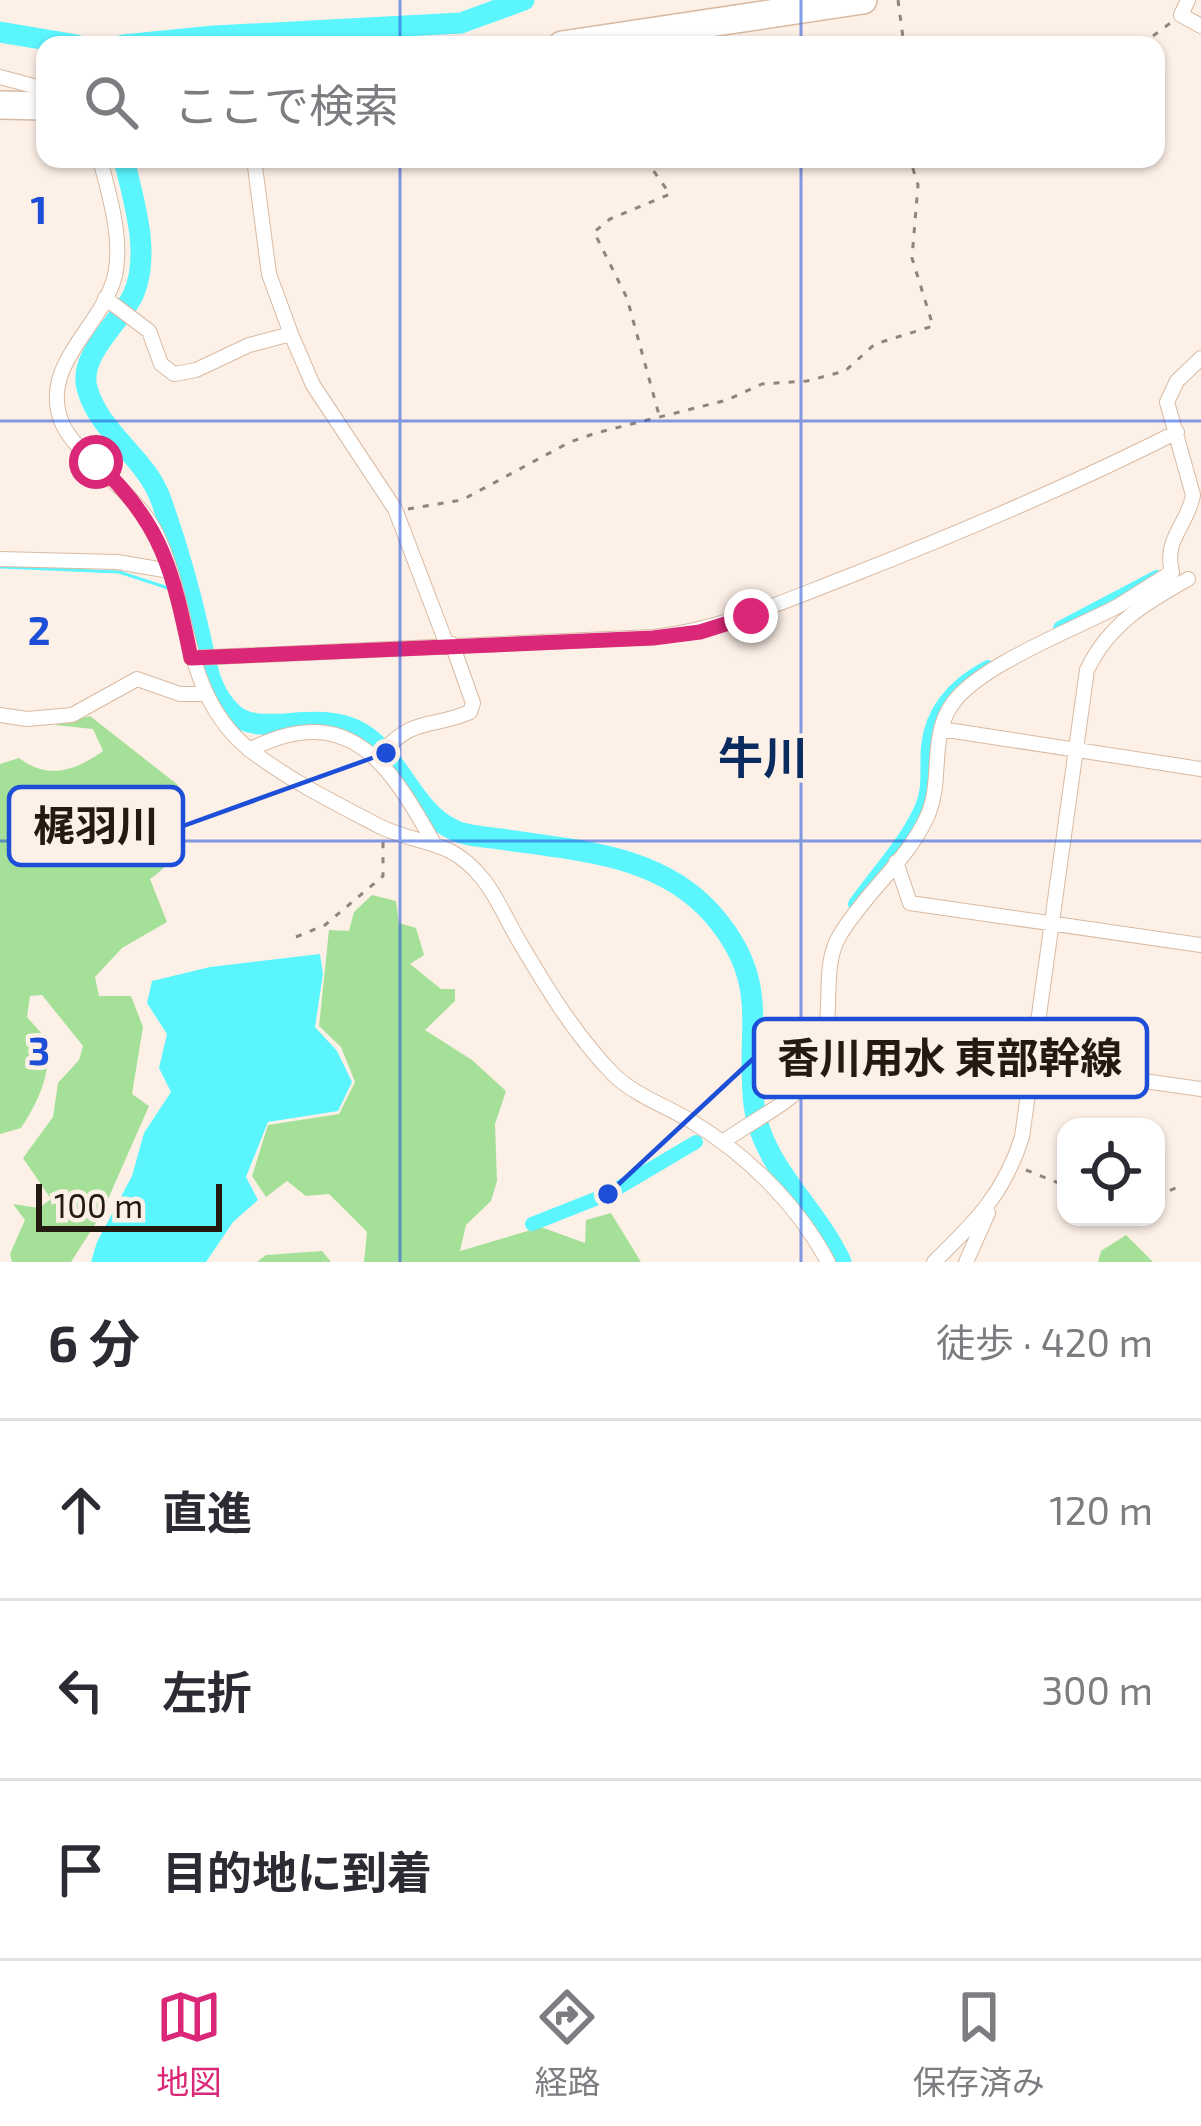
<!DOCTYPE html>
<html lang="ja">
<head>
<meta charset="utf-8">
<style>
  body { margin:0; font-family:"Exo 2","Noto Sans JP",sans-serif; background:#f2f2f3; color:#2b2b33 }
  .controls { position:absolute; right:36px; bottom:36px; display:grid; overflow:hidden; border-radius:24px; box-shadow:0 3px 9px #0004 }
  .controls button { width:108px; height:108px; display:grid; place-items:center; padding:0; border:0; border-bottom:3px solid #e1e1e2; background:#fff; color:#2b2b33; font:60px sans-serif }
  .scale { position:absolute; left:36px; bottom:30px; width:186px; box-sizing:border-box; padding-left:12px; border:6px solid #251a11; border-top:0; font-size:33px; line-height:42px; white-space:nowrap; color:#251a11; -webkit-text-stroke:9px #fdf0e7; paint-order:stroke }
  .stop { position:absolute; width:36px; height:36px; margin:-27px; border:9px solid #db2777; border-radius:50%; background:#fff }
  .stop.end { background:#db2777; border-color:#fff; box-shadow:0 3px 12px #0008 }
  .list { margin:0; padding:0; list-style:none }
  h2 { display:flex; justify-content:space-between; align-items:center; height:156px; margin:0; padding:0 48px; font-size:51px }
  h2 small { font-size:39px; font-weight:400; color:#7c7c81 }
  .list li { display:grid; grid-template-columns:78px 1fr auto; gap:36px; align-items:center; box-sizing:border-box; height:180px; padding:0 48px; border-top:3px solid #e1e1e2 }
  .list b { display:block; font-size:45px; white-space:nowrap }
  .list em { font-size:39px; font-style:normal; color:#7c7c81 }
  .icon { flex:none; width:66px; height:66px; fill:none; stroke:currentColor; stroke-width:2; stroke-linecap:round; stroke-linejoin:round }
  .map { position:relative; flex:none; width:1201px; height:1262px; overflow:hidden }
  .search { position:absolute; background:#fff; box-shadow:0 3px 9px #0004; left:36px; right:36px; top:36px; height:132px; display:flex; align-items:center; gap:30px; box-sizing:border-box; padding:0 42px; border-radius:24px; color:#7c7c81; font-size:45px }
  .sheet { height:696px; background:#fff }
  nav { display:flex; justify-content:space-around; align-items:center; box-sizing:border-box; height:168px; border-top:3px solid #e1e1e2; background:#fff; font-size:33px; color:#7c7c81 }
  nav a { display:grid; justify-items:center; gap:6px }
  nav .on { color:#db2777 }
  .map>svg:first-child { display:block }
  .green { fill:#a5e098 }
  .water { fill:#5bf5fe }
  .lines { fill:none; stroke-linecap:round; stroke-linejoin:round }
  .stream { stroke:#5bf5fe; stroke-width:3 }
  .canal { stroke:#5bf5fe; stroke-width:14 }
  .river { stroke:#5bf5fe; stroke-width:21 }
  .street-casing { stroke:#d8baa2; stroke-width:16 }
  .highway-casing { stroke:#d8baa2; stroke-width:30 }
  .path { stroke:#90847b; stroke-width:3; stroke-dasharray:6 9; stroke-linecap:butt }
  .street { stroke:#fff; stroke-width:14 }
  .highway { stroke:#fff; stroke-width:27 }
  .route { stroke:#db2777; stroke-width:15 }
  .grid { fill:none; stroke:#1d4ed8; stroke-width:3; stroke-opacity:0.55 }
  .labels { text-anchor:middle; stroke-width:9; stroke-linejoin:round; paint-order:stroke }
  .quarter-label { font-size:45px; font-weight:bold; fill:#092b5f; stroke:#fdf0e7 }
  .grid-label { font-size:39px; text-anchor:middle; font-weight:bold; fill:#1d4ed8; stroke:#fdf0e7; stroke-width:9; stroke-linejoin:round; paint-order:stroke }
  .leader { fill:none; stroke:#1d4ed8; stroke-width:4.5 }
  .callout-dot { fill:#1d4ed8; stroke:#fdf0e7; stroke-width:4.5 }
  .callout { fill:#fdf0e7; stroke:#1d4ed8; stroke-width:4.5 }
  .callout-label { font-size:42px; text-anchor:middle; font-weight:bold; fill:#251a11 }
</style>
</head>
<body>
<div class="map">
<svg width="1201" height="1262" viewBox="0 0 1201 1262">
  <rect width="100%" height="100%" fill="#fdf0e7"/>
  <path class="green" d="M90 716 178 785C183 823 186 856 150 879L167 922 122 948 95 977 99 996H131L143 1027 132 1094 149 1106 101 1215 71 1262H12L10 1254 25 1220 13 1204 39 1208 51 1199 23 1158 53 1117 58 1083 79 1060 83 1046 42 995 30 996 27 1017 49 1042C49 1077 40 1099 21 1128L0 1134V764L19 758C48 780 75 771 103 751L93 729 55 725Z
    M372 895 396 901 399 923 416 928 424 955 410 964 441 989H455V1001L425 1030 472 1060 506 1091 495 1124 497 1181 491 1201 466 1225 460 1251 541 1227 585 1243 586 1220 611 1213 641 1262H364L367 1232 329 1194 306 1196 287 1181 266 1197 252 1176 268 1125 339 1114 355 1082 341 1047 319 1026 329 930 349 931 354 912Z
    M1126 1235 1153 1262H1098L1101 1251Z
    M322 1251 331 1262H257L266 1255Z"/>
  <path class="water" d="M320 954 323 974 315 1027 337 1051 352 1082 338 1111 268 1122 246 1177 258 1200 233 1222 206 1262H91L97 1242 132 1176 144 1133 171 1092 159 1068 167 1034 147 1003 152 981 210 967Z"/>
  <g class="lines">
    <path class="stream" d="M0 567 119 572 168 588"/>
    <path class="canal" d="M1060 628 1157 577
      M855 904C876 874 905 844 920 811 931 789 926 769 928 746 932 709 956 684 988 667
      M800 1076 820 1032
      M532 1224 608 1194 696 1142"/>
    <path class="river" d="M0 32 77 45
      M123 45 214 36 461 23 524 0
      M124 159C133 200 151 251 134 293 122 321 78 354 87 388 99 433 146 457 161 500 176 542 189 587 199 631 206 660 208 691 232 713 260 740 319 707 361 733 401 757 411 810 454 830 468 837 491 837 507 840 581 851 662 855 714 916 772 984 745 1029 754 1105 761 1165 817 1209 841 1262"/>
    <g class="street-casing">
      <path id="street" d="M1188 0 1181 15 1201 26
        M0 77 45 89
        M100 159C109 195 123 238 115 275 103 327 38 365 62 423 76 456 136 492 156 533 192 607 181 699 254 753 291 781 337 804 379 826 419 846 449 837 482 878 497 896 507 921 519 941 546 987 575 1035 613 1074 634 1095 666 1106 691 1121 747 1155 797 1204 828 1262
        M254 159 269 274 291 334 313 385 395 509 447 645
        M105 298 149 331 161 364 174 374 196 370 249 345 291 334
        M0 559 117 562 170 571
        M191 658 654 637C723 629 782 602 847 577 959 533 1070 486 1177 432
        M0 715 27 719 72 715 137 679 180 694H204
        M941 729 1201 769
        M249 750C348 700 388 762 432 840
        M377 757C415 715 427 730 470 712L473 703 452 644
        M896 862 910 903 1201 945
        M827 1042 884 1044 1201 1089
        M724 1141C786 1098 825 1094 828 1006 829 983 827 956 840 935 864 894 907 861 927 817 944 780 928 737 953 703 980 665 1075 629 1118 606 1136 595 1154 583 1172 572 1163 539 1188 525 1193 495L1167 402 1177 381 1201 358
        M934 1262C976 1221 1004 1194 1022 1137L1087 670C1109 624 1145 603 1188 579
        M966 1262 988 1213"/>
    </g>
    <g class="highway-casing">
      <path id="highway" d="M562 45 863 0
        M0 105 45 106"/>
    </g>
    <path class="path" d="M898 0 904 45
      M1141 45 1173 21
      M645 159 670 194 610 219 594 232 627 298 659 415
      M408 509 462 500 570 442 596 433 727 400 762 384 807 381 845 371 875 344 933 326 912 258 918 185 910 159
      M296 937 325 925 383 876V841
      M1026 1170 1066 1186
      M1156 1196 1176 1188"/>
    <use href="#street" class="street"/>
    <use href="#highway" class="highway"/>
  </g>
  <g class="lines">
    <path class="route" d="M96 462C163 524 173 572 191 658L653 638 700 632 751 616"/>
  </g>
  <path class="grid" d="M400 0V45M801 0V45M400 159V1262M801 159V1262M0 421H1201M0 841H1201"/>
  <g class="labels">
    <g class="quarter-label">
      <text x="763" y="774">牛川</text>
    </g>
  </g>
  <g class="grid-label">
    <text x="39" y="224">1</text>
    <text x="39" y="645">2</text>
    <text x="39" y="1065">3</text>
  </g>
  <path class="leader" d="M386 753L183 826M608 1194L754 1058"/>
  <g class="callout-dot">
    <circle cx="386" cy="753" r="12"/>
    <circle cx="608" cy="1194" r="12"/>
  </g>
  <g class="callout">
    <rect x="9" y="787" width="174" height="78" rx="12"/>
    <rect x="754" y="1019" width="393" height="78" rx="12"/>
  </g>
  <g class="callout-label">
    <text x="96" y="841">梶羽川</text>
    <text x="950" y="1073">香川用水 東部幹線</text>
  </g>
</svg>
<div class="controls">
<button><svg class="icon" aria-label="locate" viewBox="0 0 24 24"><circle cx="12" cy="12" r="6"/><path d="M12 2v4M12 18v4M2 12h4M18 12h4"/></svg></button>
</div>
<div class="scale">100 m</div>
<div class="stop" style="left:96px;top:462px"></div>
<div class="stop end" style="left:751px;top:616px"></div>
<div class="search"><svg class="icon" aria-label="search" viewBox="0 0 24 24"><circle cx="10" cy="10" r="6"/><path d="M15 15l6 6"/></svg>ここで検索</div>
</div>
<section class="sheet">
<h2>6 分<small>徒歩 · 420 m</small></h2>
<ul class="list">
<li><svg class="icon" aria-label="ahead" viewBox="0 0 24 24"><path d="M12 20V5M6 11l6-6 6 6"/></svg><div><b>直進</b></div><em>120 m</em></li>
<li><svg class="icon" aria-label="left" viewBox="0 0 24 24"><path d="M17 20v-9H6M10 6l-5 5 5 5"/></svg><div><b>左折</b></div><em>300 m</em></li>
<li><svg class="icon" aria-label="arrive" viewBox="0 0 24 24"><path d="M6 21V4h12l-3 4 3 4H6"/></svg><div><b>目的地に到着</b></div></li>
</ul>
</section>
<nav>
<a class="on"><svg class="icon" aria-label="map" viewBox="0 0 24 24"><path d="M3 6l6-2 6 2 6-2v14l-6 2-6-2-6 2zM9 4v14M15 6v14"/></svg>地図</a>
<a><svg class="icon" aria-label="directions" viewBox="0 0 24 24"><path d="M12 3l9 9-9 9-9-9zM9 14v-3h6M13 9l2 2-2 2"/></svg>経路</a>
<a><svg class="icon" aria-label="saved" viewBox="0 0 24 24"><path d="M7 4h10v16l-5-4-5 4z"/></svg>保存済み</a>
</nav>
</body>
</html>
